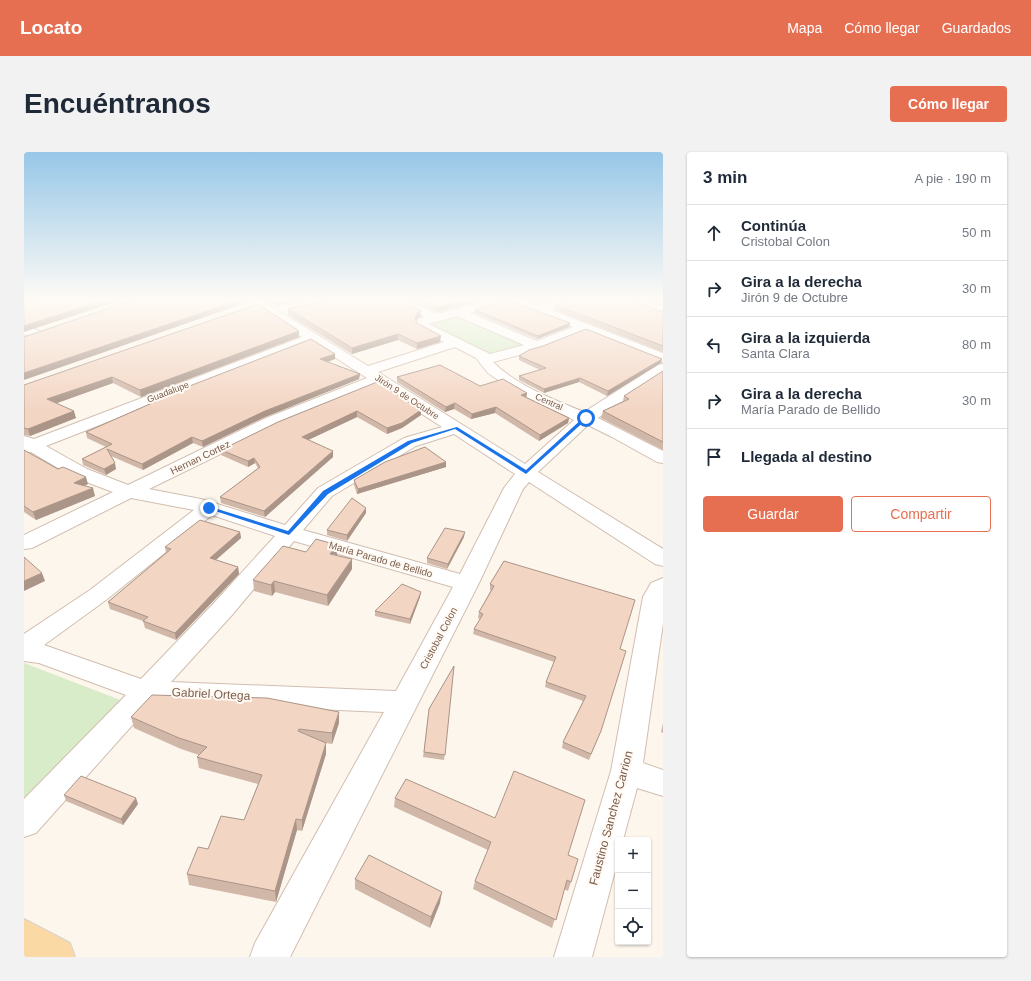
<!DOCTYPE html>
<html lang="es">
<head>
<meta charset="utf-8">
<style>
  body { margin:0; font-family:Helvetica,sans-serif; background:#f2f2f3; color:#1f2937 }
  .controls { position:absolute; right:12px; bottom:12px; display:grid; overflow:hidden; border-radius:4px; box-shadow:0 1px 3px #0004 }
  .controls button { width:36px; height:36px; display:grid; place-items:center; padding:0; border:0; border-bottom:1px solid #e0e1e3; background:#fff; color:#1f2937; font:20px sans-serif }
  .stop { position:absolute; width:12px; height:12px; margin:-9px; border:3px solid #1a73e8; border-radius:50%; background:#fff }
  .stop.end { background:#1a73e8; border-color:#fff; box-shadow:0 1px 4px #0008 }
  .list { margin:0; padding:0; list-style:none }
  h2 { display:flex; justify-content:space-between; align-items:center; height:52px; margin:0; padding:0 16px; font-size:17px }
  h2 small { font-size:13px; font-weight:400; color:#747a83 }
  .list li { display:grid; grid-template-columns:26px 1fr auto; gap:12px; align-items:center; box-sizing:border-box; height:56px; padding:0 16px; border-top:1px solid #e0e1e3 }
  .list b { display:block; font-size:15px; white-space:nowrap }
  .list p { margin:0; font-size:13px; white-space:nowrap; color:#747a83 }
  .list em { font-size:13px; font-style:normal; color:#747a83 }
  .actions { display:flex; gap:8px; padding:12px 16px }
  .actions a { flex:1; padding:9px 0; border:1px solid #e76f51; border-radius:4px; text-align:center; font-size:14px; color:#e76f51 }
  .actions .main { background:#e76f51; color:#fff }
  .icon { flex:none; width:22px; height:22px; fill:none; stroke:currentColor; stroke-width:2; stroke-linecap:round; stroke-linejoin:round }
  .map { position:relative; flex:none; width:639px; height:805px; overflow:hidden; border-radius:4px }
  header { display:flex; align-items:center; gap:24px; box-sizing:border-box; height:56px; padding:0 20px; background:#e76f51; color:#fff }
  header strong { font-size:19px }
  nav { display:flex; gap:22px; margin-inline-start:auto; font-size:14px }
  .intro { display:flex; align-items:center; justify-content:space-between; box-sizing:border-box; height:96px; padding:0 24px }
  h1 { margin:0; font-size:28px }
  .button { padding:10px 18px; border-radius:4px; background:#e76f51; color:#fff; font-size:14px; font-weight:700 }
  main { display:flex; gap:24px; padding:0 24px }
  aside { flex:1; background:#fff; border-radius:4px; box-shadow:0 1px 3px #0004 }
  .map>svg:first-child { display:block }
  .green { fill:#d8ecc9 }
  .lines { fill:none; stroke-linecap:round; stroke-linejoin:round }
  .minor-casing { stroke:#d1beb0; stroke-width:2 }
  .major-casing { stroke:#dad1cd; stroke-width:2 }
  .minor { fill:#fff; fill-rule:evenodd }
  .major { fill:#fbd9a5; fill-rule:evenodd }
  .wall { fill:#d1b7a8 }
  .shaded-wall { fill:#aa9588 }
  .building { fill:#f3d5c3; stroke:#aa9588 }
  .route { fill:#1a73e8 }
  .labels { text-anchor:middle; stroke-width:4; stroke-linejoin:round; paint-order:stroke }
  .far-street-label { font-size:9px; fill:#7a5c4d; stroke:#fffaf3 }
  .street-label { font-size:10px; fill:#7a5c4d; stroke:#fffaf3 }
  .near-street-label { font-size:12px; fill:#7a5c4d; stroke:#fffaf3 }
</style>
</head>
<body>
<header>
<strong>Locato</strong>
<nav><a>Mapa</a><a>Cómo llegar</a><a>Guardados</a></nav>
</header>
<div class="intro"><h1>Encuéntranos</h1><a class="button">Cómo llegar</a></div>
<main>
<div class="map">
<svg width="639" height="805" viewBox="0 0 639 805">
  <rect width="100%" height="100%" fill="#fdf6ec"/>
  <path class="green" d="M434 162 509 194 470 204 403 173Z
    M0 511 99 549 0 656Z"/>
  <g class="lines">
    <g class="minor-casing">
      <path id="minor" d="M223 147H235L344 214 420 190 394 176 392 173 394 167 401 165 367 149 366 147H379L413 162 470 147H494L516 154 537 147H551L550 149 527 158 639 201V210L561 179 518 197 469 210C493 234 529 247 560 260L634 213 639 212V222L574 266 639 299V311L633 310 588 285 564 273 514 320 639 397V414L631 412 505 330 499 337 455 431 266 805H226L231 791 360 560 129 550 12 681 0 685V647L102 543 15 511 0 509V482L66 438 170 358 107 346 8 396 0 397V383L89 340 49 325 7 300 0 302V284L10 287 278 185 224 149ZM483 150 549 175 513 189 446 161ZM433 164 500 193 466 202 405 172ZM287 190 343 226 242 266 104 333 63 317 22 294ZM431 195 452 206 464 221 492 240 550 268 501 312 354 220ZM353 233 418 275 380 286 294 336 261 373 177 347 125 337 254 274ZM430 282 491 322 480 336 436 422 279 378 308 344 392 294ZM188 363 251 384 190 451 117 527 20 493 82 448ZM270 389 429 435 372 539 147 530 208 463Z
        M639 149V157L627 160 621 156 623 153Z
        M0 173 16 179 17 182 11 186 0 182Z
        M639 426V471L619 611 639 618V644L613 636 599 688H594V708L568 805H530L587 619 619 445 627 431Z"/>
    </g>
    <g class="major-casing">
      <path id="major" d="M0 767 46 791 51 805H0Z"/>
    </g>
    <use href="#minor" class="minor"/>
    <use href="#major" class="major"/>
  </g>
  <path class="wall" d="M237 147H293L251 154Z
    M382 147H466L413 160Z
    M497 147H534L516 152Z
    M613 147H639V155Z
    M532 153 639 160V200L531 158Z
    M264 157 397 165 393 167 392 169 393 171 416 190 393 197 374 188 328 202 264 163Z
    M451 158 546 171 545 175 513 187 450 161Z
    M275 179V185L117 245 89 231 32 251 52 266 6 284 0 283V233Z
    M495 204 637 211 583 244 555 230 520 241 495 228V224L516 218 495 208Z
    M311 207 304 210 336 222 335 227 241 265 179 295 169 291 119 318 87 304 92 317 82 323 59 313 58 307 82 295 63 286 62 280 132 249V247Z
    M639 219V298L577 266 579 259 599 249 600 244Z
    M373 225 456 234 503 241 502 245 545 266 544 271 515 289 471 261 447 267 430 257 421 260 373 230Z
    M353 230 397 263 378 276 363 282 333 265 284 288 309 305 241 365 197 351 196 345 234 316 231 311 224 315 197 303V298Z
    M0 298 34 317 64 332 60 334 71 344 12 368 0 360Z
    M422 310V315L333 342 330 333V328Z
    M342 361 323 389 303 383V378Z
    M216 380 217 386 192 408 214 415 215 422 152 488 121 476 119 469 86 457 84 450 142 401 141 395Z
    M440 385 423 417 403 411V406Z
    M282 400 313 403 328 417 304 454 251 440 248 444 230 439 229 428Z
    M480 409 596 497 577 579 565 608 538 596 539 590 559 549 521 535 522 530 530 510 449 482 450 477 456 467 454 466 455 460 467 438H466V432Z
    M397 440 396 445 386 472 351 464V459Z
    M430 514 420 608 399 605 405 557Z
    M107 565 315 571 308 592 302 591V602L278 679 273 678 252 750 165 733 163 722 184 697 220 668 234 632 175 616 173 605 175 603 157 597 110 576Z
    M639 571V581L637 580Z
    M40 643 114 652 99 673 42 649Z
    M371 646 544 703 547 730 544 739 540 737 528 776 449 737 451 729 464 698 370 655Z
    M331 727 416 751 406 776 331 737Z"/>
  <path class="shaded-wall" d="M83 147H100L0 180V174Z
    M219 147H224V150L0 228V221Z
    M264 147H293L251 154V149Z
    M446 147H466L413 160 414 155Z
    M517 147H534L516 152Z
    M397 159V165L393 167 391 173V167L393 161Z
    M546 171 545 175 513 187 514 184Z
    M275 179V185L117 245 116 238Z
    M374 182V188L328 202V196Z
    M417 184 416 190 393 197V191Z
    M311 202V207L297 212 296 207Z
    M638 207 637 211 583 244 584 239Z
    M336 222 335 227 241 265 179 295 178 289 241 259Z
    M88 225 89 231 25 254 23 247Z
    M556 226 555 230 520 241V237Z
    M503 241 502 247 497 243Z
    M431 251 430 257 421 260 422 255Z
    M472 255 471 261 447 267 448 262Z
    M397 258V263L378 276 363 282V276Z
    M50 259 52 266 6 284 4 277Z
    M333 259V265L278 291V285Z
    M545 266 544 271 515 289 516 283Z
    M168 285 169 291 119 318 118 312Z
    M309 299V305L241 365 240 359Z
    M230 306 231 311 224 315V309Z
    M422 310V315L333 342 334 337Z
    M91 311 92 317 82 323 80 317Z
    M62 325 64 332 52 338 50 331Z
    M69 336 71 344 12 368 9 360Z
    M342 356V361L323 389V383Z
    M216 380 217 386 187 412 186 406Z
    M441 380 440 385 423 417 424 412Z
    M313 393V403L306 402Z
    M328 407V417L304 454 303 443Z
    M214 415 215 422 152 488 151 481Z
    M18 421 21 429 0 439V429Z
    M250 429 251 440 248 444 247 433Z
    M397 440 396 445 386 472V467Z
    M315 560V571L308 592V581Z
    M302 591V602L278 679V668Z
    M112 646 114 652 99 673 97 667Z
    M272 667 273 678 252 750 251 739Z
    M418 740 416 751 406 776 407 765Z"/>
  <path class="building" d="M20 147H83L0 174V151Z
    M112 147H219L0 221V185Z
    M246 147H264L251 149Z
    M311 147H370L397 159 393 161 391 167 393 171 417 184 393 191 374 182 328 196 264 157Z
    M394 147H446L414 155Z
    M548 147H602L639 160V194L532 153Z
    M630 147H639V149Z
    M483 148 546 171 514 184 451 158Z
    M234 152 275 179 116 238 88 225 23 247 50 259 4 277 0 276V233Z
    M562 177 638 207 584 239 556 226 520 237 495 224 522 216 495 204 505 198 519 194Z
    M287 187 311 202 296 207 336 222 241 259 178 289 168 285 118 312 83 297 91 311 80 317 58 307 88 292 62 280 135 248 132 247Z
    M416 213 456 234 479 227 503 241 497 243 545 266 516 283 472 255 448 262 431 251 422 255 373 225Z
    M639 219V290L579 259 605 247 600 244Z
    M353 230 397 258 378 271 363 276 333 259 278 285 309 299 240 359 196 345 236 315 230 306 224 309 197 298 254 270Z
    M401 295 422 310 334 337 330 328 361 310Z
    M0 298 34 317 39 315 62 325 50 331 69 336 9 360 0 354Z
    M328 346 342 356 323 383 303 378Z
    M176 368 216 380 186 406 214 415 151 481 119 469 124 465 84 450 147 397 141 395Z
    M421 376 441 380 424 412 403 406Z
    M292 387 313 393 306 402 328 407 303 443 250 429 247 433 229 428 259 394 282 400Z
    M0 405 18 421 0 429Z
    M480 409 611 448 596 497 602 499 577 579 567 602 539 590 562 544 522 530 532 505 450 477 459 462 455 460 470 434 466 432Z
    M378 432 397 440 386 467 351 459Z
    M430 514 421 603 400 600 405 557Z
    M128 543 243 546 315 560 308 581 275 577 274 579 302 591 278 668 272 667 251 739 163 722 174 695 184 697 197 664 220 668 238 623 173 605 183 595 155 586 107 565Z
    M490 619 561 648 544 703 554 707 547 730 543 728 532 768 451 729 467 690 371 646 382 627 471 666Z
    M57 624 112 646 97 667 40 643Z
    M345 703 418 740 407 765 331 727Z"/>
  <linearGradient id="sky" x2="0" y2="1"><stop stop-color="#97c7e8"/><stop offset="0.57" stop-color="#fefbf6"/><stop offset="1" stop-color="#fefbf6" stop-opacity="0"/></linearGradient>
  <rect width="639" height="259" fill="url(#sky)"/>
  <path class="route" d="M560 265 564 266 502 322 431 277 388 291 304 342 265 383 182 356 187 355 264 379 299 339 384 289 433 275 502 318Z"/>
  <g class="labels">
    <g class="far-street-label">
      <text transform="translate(144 240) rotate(-21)" y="3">Guadalupe</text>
      <text transform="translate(383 245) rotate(33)" y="3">Jirón 9 de Octubre</text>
      <text transform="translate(525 250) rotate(24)" y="3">Central</text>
    </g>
    <g class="street-label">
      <text transform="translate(176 305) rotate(-26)" y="4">Hernan Cortez</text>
      <text transform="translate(357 407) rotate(16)" y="4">María Parado de Bellido</text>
      <text transform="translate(414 486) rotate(-62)" y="4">Cristobal Colon</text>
    </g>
    <g class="near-street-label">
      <text transform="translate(187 542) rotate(3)" y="4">Gabriel Ortega</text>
      <text transform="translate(587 666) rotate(-75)" y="4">Faustino Sanchez Carrion</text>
    </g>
  </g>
</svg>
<div class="controls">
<button>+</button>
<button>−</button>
<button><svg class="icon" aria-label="locate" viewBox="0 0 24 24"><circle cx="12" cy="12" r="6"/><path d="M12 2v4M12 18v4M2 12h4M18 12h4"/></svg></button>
</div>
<div class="stop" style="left:562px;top:266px"></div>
<div class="stop end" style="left:185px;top:356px"></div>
</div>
<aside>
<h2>3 min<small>A pie · 190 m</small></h2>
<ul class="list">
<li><svg class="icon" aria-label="ahead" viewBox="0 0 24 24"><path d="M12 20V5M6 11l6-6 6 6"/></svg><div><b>Continúa</b><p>Cristobal Colon</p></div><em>50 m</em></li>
<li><svg class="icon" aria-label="right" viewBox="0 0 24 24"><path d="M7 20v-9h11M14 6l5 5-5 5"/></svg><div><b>Gira a la derecha</b><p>Jirón 9 de Octubre</p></div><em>30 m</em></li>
<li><svg class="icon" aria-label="left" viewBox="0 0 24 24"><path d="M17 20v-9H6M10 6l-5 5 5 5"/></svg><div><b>Gira a la izquierda</b><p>Santa Clara</p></div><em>80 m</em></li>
<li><svg class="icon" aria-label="right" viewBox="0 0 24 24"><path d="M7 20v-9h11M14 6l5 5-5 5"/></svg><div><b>Gira a la derecha</b><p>María Parado de Bellido</p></div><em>30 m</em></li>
<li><svg class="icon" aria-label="arrive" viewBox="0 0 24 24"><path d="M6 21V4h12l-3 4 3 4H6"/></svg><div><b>Llegada al destino</b></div></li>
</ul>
<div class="actions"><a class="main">Guardar</a><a>Compartir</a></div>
</aside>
</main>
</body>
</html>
